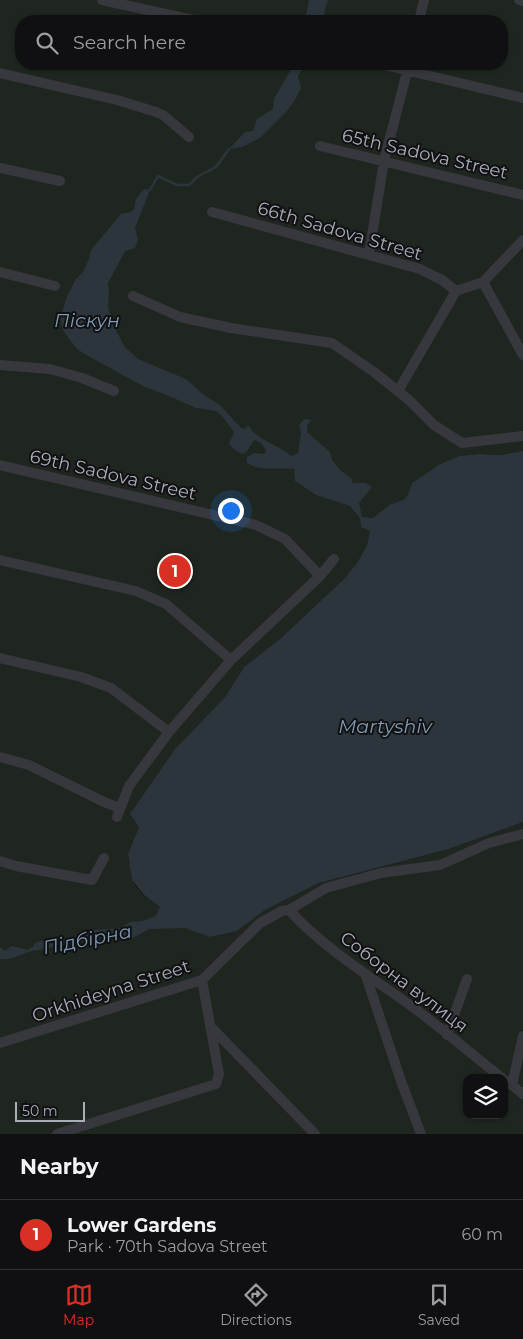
<!DOCTYPE html>
<html lang="en">
<head>
<meta charset="utf-8">
<style>
  body { margin:0; font-family:Montserrat,sans-serif; background:#1e1e20; color:#f1f3f6 }
  .controls { position:absolute; right:15px; bottom:15px; display:grid; overflow:hidden; border-radius:10px; box-shadow:0 1px 4px #0004 }
  .controls button { width:45px; height:45px; display:grid; place-items:center; padding:0; border:0; border-bottom:1px solid #303032; background:#101012; color:#f1f3f6; font:25px sans-serif }
  .scale { position:absolute; left:15px; bottom:12px; width:70px; box-sizing:border-box; padding-left:5px; border:2px solid #a8adb8; border-top:0; font-size:14px; line-height:18px; white-space:nowrap; color:#a8adb8; -webkit-text-stroke:4px #111113; paint-order:stroke }
  .you { position:absolute; left:230px; top:510px; width:18px; height:18px; margin:-12px; border:4px solid #fff; border-radius:50%; background:#1a73e8; box-shadow:0 0 0 8px #1a73e833 }
  .badge { display:grid; place-items:center; width:32px; height:32px; border-radius:50%; background:#d93025; color:#fff; font-size:16px; font-weight:700 }
  .pin { position:absolute; translate:-50% -50%; border:2px solid #fff; box-shadow:0 1px 5px #0006 }
  .list { margin:0; padding:0; list-style:none }
  h2 { display:flex; justify-content:space-between; align-items:center; height:65px; margin:0; padding:0 20px; font-size:21px }
  h2 small { font-size:16px; font-weight:400; color:#9c9d9f }
  .list li { display:grid; grid-template-columns:32px 1fr auto; gap:15px; align-items:center; box-sizing:border-box; height:70px; padding:0 20px; border-top:1px solid #303032 }
  .list b { display:block; font-size:19px; white-space:nowrap }
  .list p { margin:0; font-size:16px; white-space:nowrap; color:#9c9d9f }
  .list em { font-size:16px; font-style:normal; color:#9c9d9f }
  .icon { flex:none; width:28px; height:28px; fill:none; stroke:currentColor; stroke-width:2; stroke-linecap:round; stroke-linejoin:round }
  .map { position:relative; flex:none; width:523px; height:1134px; overflow:hidden }
  .search { position:absolute; background:#101012; box-shadow:0 1px 4px #0004; left:15px; right:15px; top:15px; height:55px; display:flex; align-items:center; gap:12px; box-sizing:border-box; padding:0 18px; border-radius:20px; color:#9c9d9f; font-size:19px }
  .sheet { height:135px; background:#101012 }
  nav { display:flex; justify-content:space-around; align-items:center; box-sizing:border-box; height:70px; border-top:1px solid #303032; background:#101012; font-size:14px; color:#9c9d9f }
  nav a { display:grid; justify-items:center; gap:2px }
  nav .on { color:#d93025 }
  .map>svg:first-child { display:block }
  .green { fill:#1e261f; fill-rule:evenodd }
  .water { fill:#2c353c }
  .lines { fill:none; stroke-linecap:round; stroke-linejoin:round }
  .stream { stroke:#2c353c; stroke-width:2.5 }
  .minor { stroke:#37383d; stroke-width:10 }
  .labels { text-anchor:middle; stroke-width:4; stroke-linejoin:round; paint-order:stroke }
  .street-label { font-size:18px; fill:#a8adb8; stroke:#111113 }
  .water-label { font-size:19px; font-style:italic; fill:#7f9bb3; stroke:#111113 }
</style>
</head>
<body>
<div class="map">
<svg width="523" height="1134" viewBox="0 0 523 1134">
  <rect width="100%" height="100%" fill="#161618"/>
  <path class="green" d="M0 0H523V451L499 455 480 454 459 456 440 464 412 483 409 492 405 499 389 505 373 518 367 545 357 563 344 579 281 638 244 667 225 697 175 749 131 814 139 827 128 854 132 880 135 885 144 896 160 907 210 937 237 931 265 910 319 883 449 849 523 822V1134H0ZM21 21H502V64H21ZM467 1078H504V1115H467Z"/>
  <path class="water" d="M309 0H328L322 21H305Z
    M294 64H305L298 76 301 88 295 100 286 112 260 138 242 147 229 149 245 132 253 131 257 119 273 109 274 99Z
    M145 189 150 190 135 228 138 239 135 248 125 251 108 283 109 293 108 307 114 327 125 347 138 359 186 379 204 395 220 405 240 427 245 429 248 425C256 440 279 445 291 456L298 453 301 433 299 425 304 419 311 420 307 426V432L330 452 332 460 340 470 351 478 353 483H366L372 487 359 503 362 517 373 518 389 505 405 499 409 492 412 483 440 464 459 456 480 454 499 455 523 451V822L449 849 319 883 265 910 237 931 210 937 185 928 149 929 133 938 112 935 93 936 86 942C75 940 70 946 59 944 49 950 39 949 28 952 17 956 12 960 0 959V947L5 951 12 946 27 950 33 947 35 943 47 939 52 943 72 939 81 931 121 928 130 922 142 921 156 916 160 907 145 896 132 880 128 854 139 827 130 814 175 749 225 697 244 667 281 638 344 579 357 563 367 545 370 531 361 527 360 518 350 506 316 495 295 481 294 469C277 467 262 472 247 463V457L254 453 265 454 266 450 261 443 254 440 247 451 242 454 235 450 229 444 234 432 222 416 216 411 196 408 169 396 143 386 88 356 77 349 64 332 60 320 67 296 76 279 83 272 89 259 91 250 121 214 131 212 135 208C134 200 138 195 145 189Z"/>
  <g class="lines">
    <path class="stream" d="M150 190 158 176 177 185H189L197 177 216 167 229 149"/>
    <path class="minor" d="M102 0 198 21
      M519 0 523 1
      M419 21 424 0
      M380 64 523 98
      M0 73 117 100 156 112 163 115 189 137
      M320 146 523 195
      M0 168 60 181
      M212 212 420 269 442 280 456 291
      M369 254 384 161 409 64
      M0 272 55 286
      M483 282 523 355
      M133 296 180 317 231 328 332 343 374 372 409 400 434 425 462 443 523 436
      M0 365 50 369 82 378 114 391
      M398 391 456 291 483 282 523 240
      M0 465 256 525 285 539 320 576
      M0 560 136 591 166 604 231 660
      M0 658 81 677 111 688 169 732
      M0 757 29 765 104 802 120 808
      M117 817 129 786 169 732 231 660 320 576 334 559
      M0 861 16 866 92 880 104 858
      M289 910C322 946 363 972 403 1000 437 1024 469 1052 502 1078
      M366 976 401 1081 421 1134
      M210 1026 315 1134
      M447 1035 467 979
      M0 1043 202 980 260 923 282 911 289 910 326 888 381 873 440 865 489 843 523 834
      M507 1081 523 1094
      M512 1085 523 1036
      M57 1134 216 1084 219 1074 202 980"/>
  </g>
  <g class="labels">
    <g class="street-label">
      <text transform="translate(425 154) rotate(13)" y="6">65th Sadova Street</text>
      <text transform="translate(340 231) rotate(16)" y="6">66th Sadova Street</text>
      <text transform="translate(113 475) rotate(13)" y="6">69th Sadova Street</text>
      <text transform="translate(404 982) rotate(37)" y="6">Соборна вулиця</text>
      <text transform="translate(111 991) rotate(-18)" y="6">Orkhideyna Street</text>
    </g>
    <g class="water-label">
      <text x="87" y="327">Піскун</text>
      <text x="385" y="733">Martyshiv</text>
      <text transform="translate(87 939) rotate(-11)" y="7">Підбірна</text>
    </g>
  </g>
</svg>
<div class="controls">
<button><svg class="icon" aria-label="layers" viewBox="0 0 24 24"><path d="M12 4l9 5-9 5-9-5zM3 14l9 5 9-5"/></svg></button>
</div>
<div class="scale">50 m</div>
<div class="you"></div>
<div class="pin badge" style="left:175px;top:571px">1</div>
<div class="search"><svg class="icon" aria-label="search" viewBox="0 0 24 24"><circle cx="10" cy="10" r="6"/><path d="M15 15l6 6"/></svg>Search here</div>
</div>
<section class="sheet">
<h2>Nearby<small></small></h2>
<ul class="list">
<li><span class="badge">1</span><div><b>Lower Gardens</b><p>Park · 70th Sadova Street</p></div><em>60 m</em></li>
</ul>
</section>
<nav>
<a class="on"><svg class="icon" aria-label="map" viewBox="0 0 24 24"><path d="M3 6l6-2 6 2 6-2v14l-6 2-6-2-6 2zM9 4v14M15 6v14"/></svg>Map</a>
<a><svg class="icon" aria-label="directions" viewBox="0 0 24 24"><path d="M12 3l9 9-9 9-9-9zM9 14v-3h6M13 9l2 2-2 2"/></svg>Directions</a>
<a><svg class="icon" aria-label="saved" viewBox="0 0 24 24"><path d="M7 4h10v16l-5-4-5 4z"/></svg>Saved</a>
</nav>
</body>
</html>
